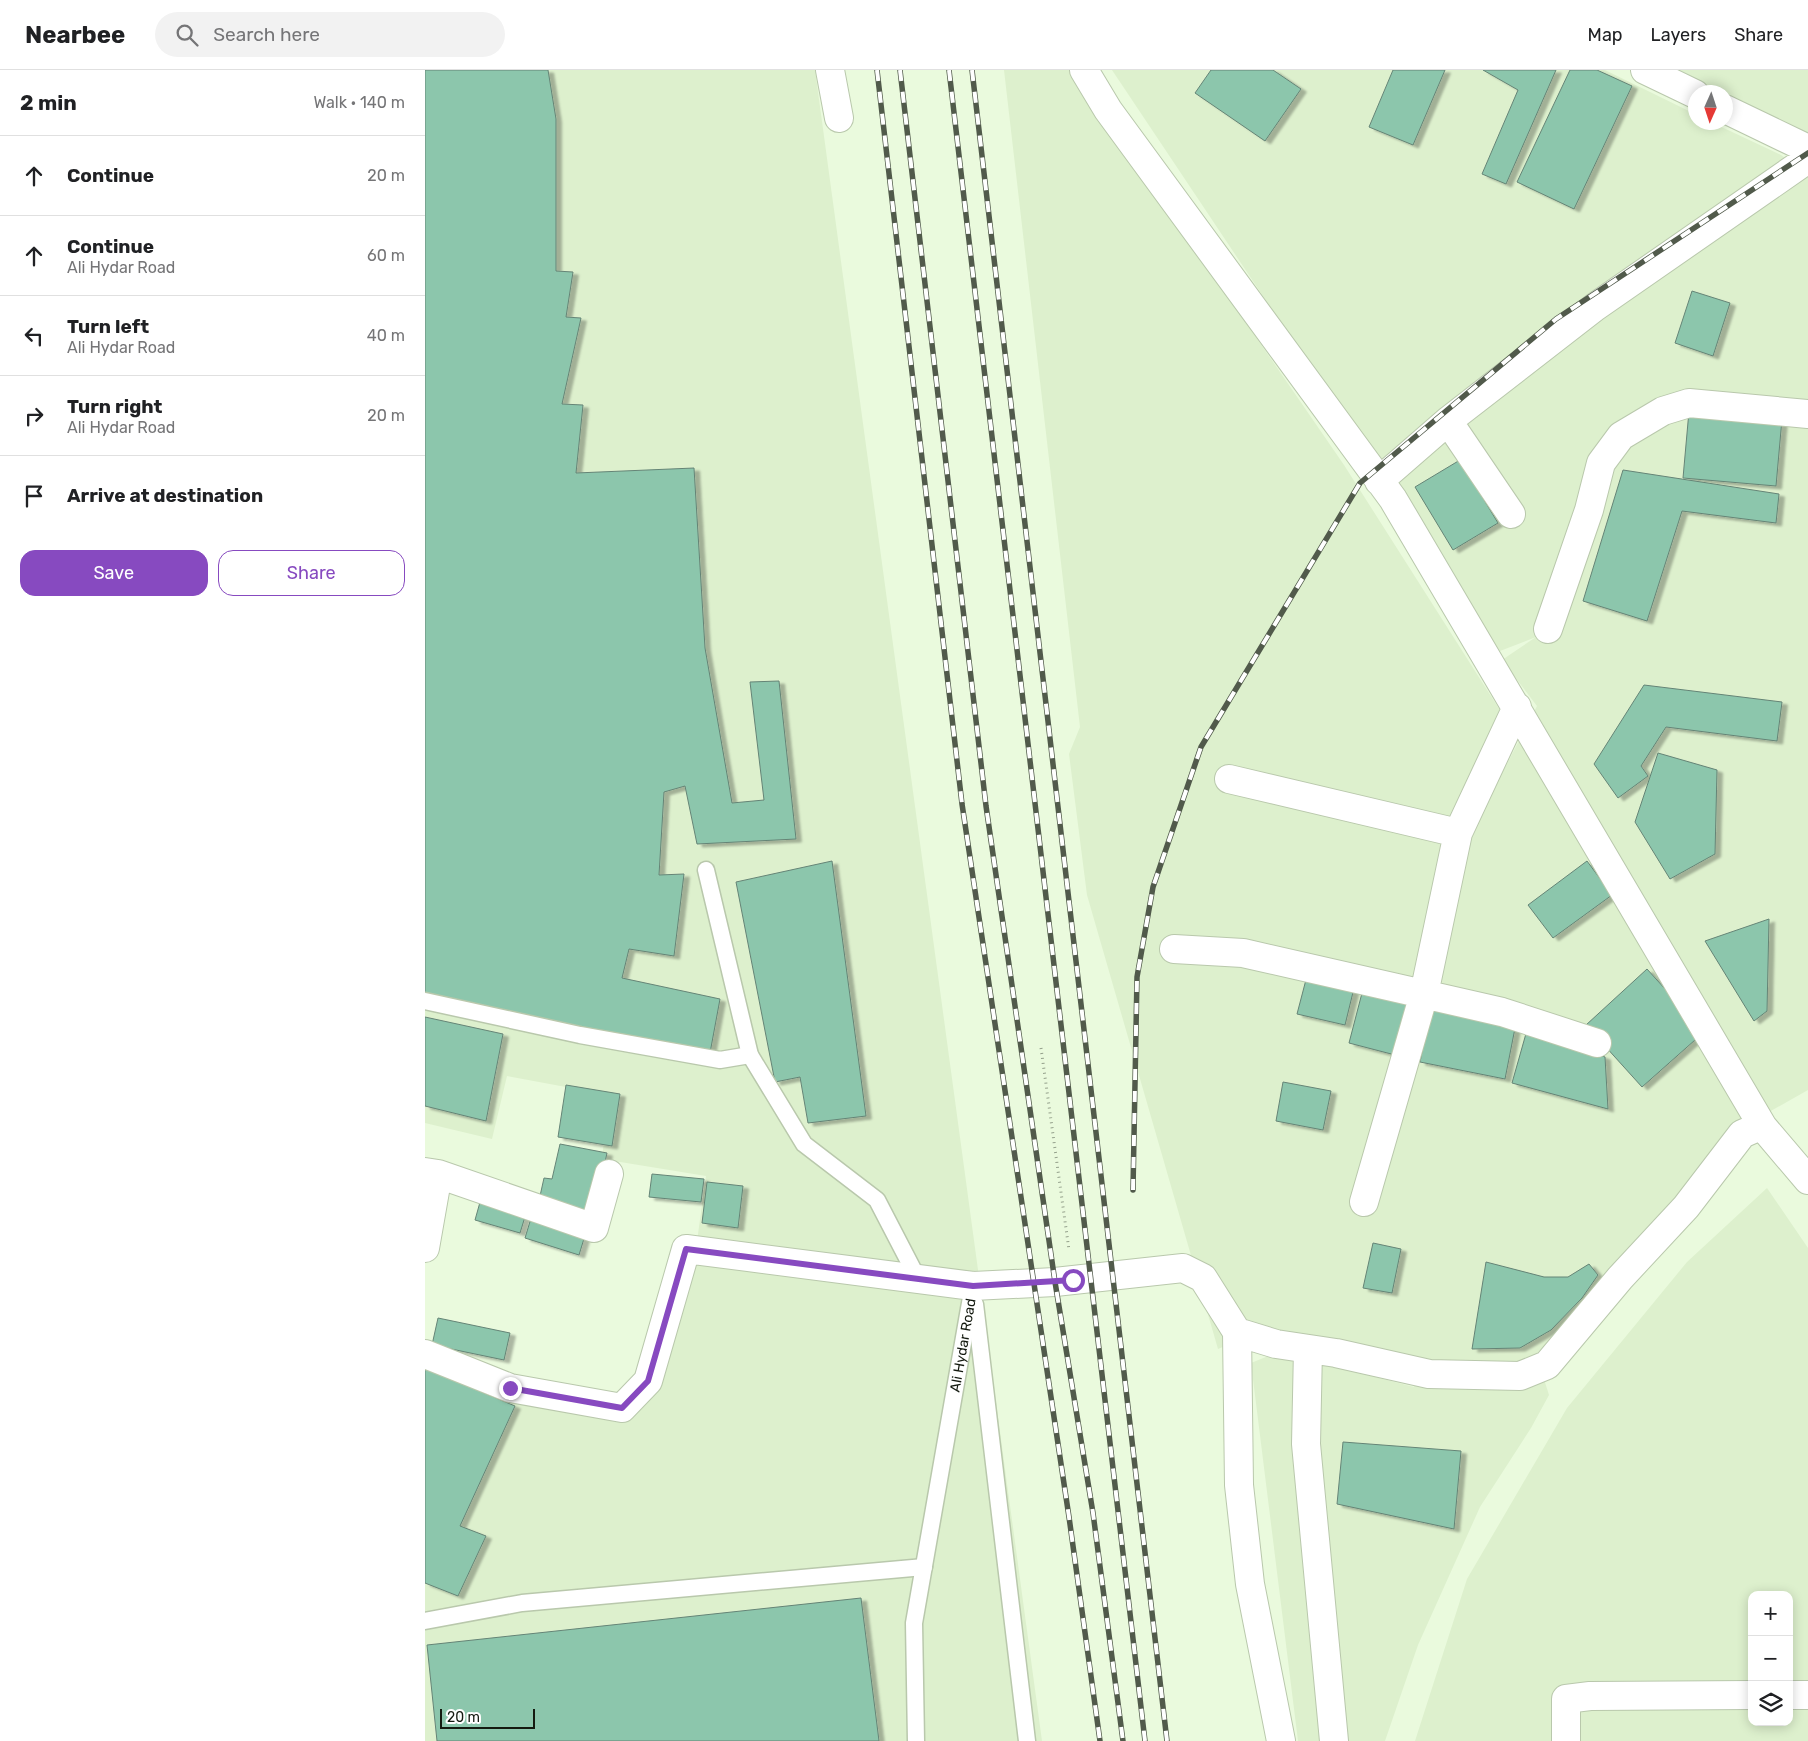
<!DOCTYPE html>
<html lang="en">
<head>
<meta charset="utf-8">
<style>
  body { margin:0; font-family:Rubik,sans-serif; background:#f2f2f2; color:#202124 }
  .controls { position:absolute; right:15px; bottom:15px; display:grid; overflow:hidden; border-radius:10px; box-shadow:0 2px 12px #0003 }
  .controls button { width:45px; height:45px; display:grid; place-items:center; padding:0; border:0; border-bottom:1px solid #e0e0e0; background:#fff; color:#202124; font:25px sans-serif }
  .compass { position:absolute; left:1263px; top:15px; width:45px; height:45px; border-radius:50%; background:#fff; box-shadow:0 2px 12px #0003; rotate:183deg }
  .scale { position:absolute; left:15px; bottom:12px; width:95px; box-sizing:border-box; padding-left:5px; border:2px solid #141a10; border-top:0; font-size:14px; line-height:18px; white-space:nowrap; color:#141a10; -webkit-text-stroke:4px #fff; paint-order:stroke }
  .stop { position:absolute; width:15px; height:15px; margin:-11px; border:4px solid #874ac0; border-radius:50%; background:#fff }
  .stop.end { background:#874ac0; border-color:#fff; box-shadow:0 1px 5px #0008 }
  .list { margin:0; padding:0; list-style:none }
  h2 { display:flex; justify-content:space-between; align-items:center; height:65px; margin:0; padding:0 20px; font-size:21px }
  h2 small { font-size:16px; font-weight:400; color:#757577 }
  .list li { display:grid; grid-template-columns:32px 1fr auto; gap:15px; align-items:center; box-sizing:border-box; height:80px; padding:0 20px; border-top:1px solid #e0e0e0 }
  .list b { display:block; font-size:19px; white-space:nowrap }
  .list p { margin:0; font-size:16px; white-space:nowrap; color:#757577 }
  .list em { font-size:16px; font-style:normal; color:#757577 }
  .actions { display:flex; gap:10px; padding:15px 20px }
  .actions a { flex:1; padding:11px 0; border:1px solid #874ac0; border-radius:15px; text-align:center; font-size:18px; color:#874ac0 }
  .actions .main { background:#874ac0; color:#fff }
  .icon { flex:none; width:28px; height:28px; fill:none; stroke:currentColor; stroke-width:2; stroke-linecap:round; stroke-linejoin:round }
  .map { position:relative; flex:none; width:1383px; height:1671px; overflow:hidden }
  header { display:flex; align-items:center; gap:30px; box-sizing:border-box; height:70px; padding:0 25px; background:#fff; border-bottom:1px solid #e0e0e0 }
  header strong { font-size:24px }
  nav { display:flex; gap:28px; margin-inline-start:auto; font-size:18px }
  .search { width:350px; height:45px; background:#f2f2f2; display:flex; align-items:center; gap:12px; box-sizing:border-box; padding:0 18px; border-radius:28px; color:#757577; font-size:19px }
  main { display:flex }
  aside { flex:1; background:#fff }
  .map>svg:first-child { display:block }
  .built { fill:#ddf0cd; fill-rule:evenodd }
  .building { fill:#8cc6ac; stroke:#658476; filter:url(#shadow) }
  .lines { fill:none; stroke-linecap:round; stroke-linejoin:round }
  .lane-casing { stroke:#b9c8ac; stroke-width:19 }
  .street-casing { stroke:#b9c8ac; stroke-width:30 }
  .path { stroke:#95a18c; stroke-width:3; stroke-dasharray:1 4; stroke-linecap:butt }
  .lane { stroke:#fff; stroke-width:16 }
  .street { stroke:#fff; stroke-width:28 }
  .rail-casing { stroke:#515a4b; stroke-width:5.5 }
  .rail { stroke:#fff; stroke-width:4; stroke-dasharray:11; stroke-linecap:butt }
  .route { stroke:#874ac0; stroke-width:6 }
  .labels { text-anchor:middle; stroke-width:4; stroke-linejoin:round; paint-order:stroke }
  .street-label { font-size:14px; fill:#141a10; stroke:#fff }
</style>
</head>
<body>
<header>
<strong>Nearbee</strong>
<div class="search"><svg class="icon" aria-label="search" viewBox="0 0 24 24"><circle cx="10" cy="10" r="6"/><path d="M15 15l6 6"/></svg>Search here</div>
<nav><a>Map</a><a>Layers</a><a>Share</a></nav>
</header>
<main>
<aside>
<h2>2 min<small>Walk · 140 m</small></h2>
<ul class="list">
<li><svg class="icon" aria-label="ahead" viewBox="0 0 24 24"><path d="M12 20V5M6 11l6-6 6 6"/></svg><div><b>Continue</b></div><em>20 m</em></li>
<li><svg class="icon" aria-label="ahead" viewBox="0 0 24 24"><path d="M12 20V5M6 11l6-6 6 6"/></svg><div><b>Continue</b><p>Ali Hydar Road</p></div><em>60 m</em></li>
<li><svg class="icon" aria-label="left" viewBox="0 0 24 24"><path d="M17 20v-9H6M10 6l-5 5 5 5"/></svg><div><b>Turn left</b><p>Ali Hydar Road</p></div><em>40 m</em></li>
<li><svg class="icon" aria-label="right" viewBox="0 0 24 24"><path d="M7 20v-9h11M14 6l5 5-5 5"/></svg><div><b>Turn right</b><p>Ali Hydar Road</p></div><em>20 m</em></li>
<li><svg class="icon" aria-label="arrive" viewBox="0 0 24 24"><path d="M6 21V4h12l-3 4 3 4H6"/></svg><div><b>Arrive at destination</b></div></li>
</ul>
<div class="actions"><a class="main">Save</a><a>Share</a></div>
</aside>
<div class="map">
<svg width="1383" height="1671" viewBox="0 0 1383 1671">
  <defs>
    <filter id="shadow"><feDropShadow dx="5.5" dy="3" stdDeviation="1" flood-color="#0004"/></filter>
  </defs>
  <rect width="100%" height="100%" fill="#eafadd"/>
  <path class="built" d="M0 0H390L617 1671H0V1294L194 1349 269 1193 281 1106 177 1089 184 1025 82 1006 67 1069 0 1053Z
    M579 0H647L919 395 1078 645 1043 769 1112 636 1077 590 1111 567 1075 581 687 0H1180L1270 44V52L1288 53 1356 85 1383 105V1020L1312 1060 1295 1089 1111 1284 1124 1325 1106 1358 1055 1437 993 1575 960 1671H873L826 1293 853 1282 989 1317 997 1289 842 1258 793 1279 662 825 644 684 655 657Z
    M1245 0H1383V69L1301 29 1300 22H1288Z
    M1342 1118 1383 1178V1671H990L1042 1509 1142 1338 1262 1192ZM1327 1525H1364V1652H1327Z"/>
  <path class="building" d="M0 0H123L131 49V201L148 202 141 247 156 248 137 334 158 335 151 403 269 398 280 578 307 733 339 730 325 612 354 611 371 769 272 774 260 716 239 722 234 805 259 804 249 886 204 879 197 908 295 929 285 983 0 925Z
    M786 0H848L876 19 840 71 770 23Z
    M968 0H1020L988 75 944 57Z
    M1058 0H1131L1081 114 1057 104 1093 20Z
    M1145 0H1172L1207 16 1149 139 1092 112Z
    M1267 221 1305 233 1288 286 1250 273Z
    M1264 341 1357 349 1351 416 1258 408Z
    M1035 390 1073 453 1028 480 990 417Z
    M1198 400 1354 424 1351 453 1257 441 1222 551 1158 531Z
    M1219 615 1357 632 1352 671 1241 657 1216 696 1223 706 1193 728 1169 694Z
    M1233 683 1292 700 1290 784 1245 809 1210 752Z
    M407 791 441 1046 383 1053 375 1007 350 1012 311 812Z
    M1162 791 1187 825 1128 868 1103 835Z
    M1344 849 1342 941 1329 951 1280 871Z
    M1222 899 1279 962 1217 1017 1161 955Z
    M883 902 930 914 920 955 872 944Z
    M937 923 987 935 974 986 924 973Z
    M1006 937 1091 953 1080 1009 995 992Z
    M0 947 78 964 61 1051 0 1036Z
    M1102 960 1180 987 1183 1039 1087 1013Z
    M858 1012 906 1021 898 1060 851 1051Z
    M141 1015 195 1024 187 1076 133 1067Z
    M135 1074 182 1083 168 1147 113 1135 119 1108 127 1109Z
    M227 1104 279 1109 276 1132 224 1127Z
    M282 1112 318 1116 313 1158 277 1153Z
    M57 1125 103 1137 95 1163 50 1150Z
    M107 1145 161 1162 154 1185 100 1168Z
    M948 1173 976 1179 967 1223 938 1218Z
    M1061 1192 1119 1207H1143L1164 1194 1173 1205 1157 1228 1126 1260 1095 1278 1047 1279Z
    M13 1248 85 1263 79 1290 7 1275Z
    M0 1298 90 1336 35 1456 61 1466 33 1526 0 1513Z
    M918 1372 1036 1381 1029 1459 912 1434Z
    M436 1528 454 1671H12L2 1575Z"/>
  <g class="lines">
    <g class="lane-casing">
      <g id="lane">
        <path d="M281 800 325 985 379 1074 452 1130 493 1209"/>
        <path d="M0 931 155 965 295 990 325 985"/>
        <path d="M550 1234 602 1671"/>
        <path d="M0 1551 97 1533 499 1497"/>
        <path id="s1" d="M491 1671 489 1553 548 1216"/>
      </g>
    </g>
    <g class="street-casing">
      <path id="street" d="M405 0 414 48
        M659 0 683 40 968 429 1338 1057
        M1220 0 1270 24
        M1300 39 1383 79
        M1023 351 1086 444
        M954 411 1023 351 1170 237 1383 89
        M1123 559 1164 440 1176 393 1196 366 1238 341 1264 333 1383 344
        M804 709 1033 763
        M749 879 818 883 1077 942 1172 973
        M0 1102 13 1104 169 1158 184 1104
        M939 1132 999 924 1033 763 1092 637
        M0 1178 13 1104
        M812 1262 851 1274 911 1283 1004 1304 1095 1306 1122 1295 1195 1208 1261 1137 1317 1064 1333 1057H1338L1383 1110
        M883 1279 881 1374 909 1671
        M0 1284 85 1318 197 1338 223 1311 261 1179 548 1216 630 1212 758 1198 778 1208 812 1262 814 1415 825 1514 856 1671
        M1364 1625H1383
        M1141 1671V1629L1165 1626 1327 1625"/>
    </g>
    <path class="path" d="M616 978 644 1180"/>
    <use href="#lane" class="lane"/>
    <use href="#street" class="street"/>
    <g class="rail-casing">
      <path id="rail" d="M452 0 537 734 644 1447 675 1671
        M475 0 561 736 630 1212 668 1443 698 1671
        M524 0 720 1671
        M547 0 742 1671
        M708 1120 712 907 728 817 776 677 935 413 1131 249 1383 83"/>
    </g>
    <use href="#rail" class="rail"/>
  </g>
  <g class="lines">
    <path class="route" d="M85 1318 197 1338 223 1311 261 1179 548 1216 648 1210"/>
  </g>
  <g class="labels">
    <g class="street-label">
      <text dy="5" stroke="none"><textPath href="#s1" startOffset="400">Ali Hydar Road</textPath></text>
    </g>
  </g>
</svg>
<div class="controls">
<button>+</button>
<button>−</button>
<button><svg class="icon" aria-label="layers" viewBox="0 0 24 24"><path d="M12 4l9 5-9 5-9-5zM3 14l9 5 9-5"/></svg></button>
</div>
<svg class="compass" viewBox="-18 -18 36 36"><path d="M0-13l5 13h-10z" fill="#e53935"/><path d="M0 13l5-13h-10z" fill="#757577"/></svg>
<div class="scale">20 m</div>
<div class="stop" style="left:648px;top:1210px"></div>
<div class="stop end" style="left:85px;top:1318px"></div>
</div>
</main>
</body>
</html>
